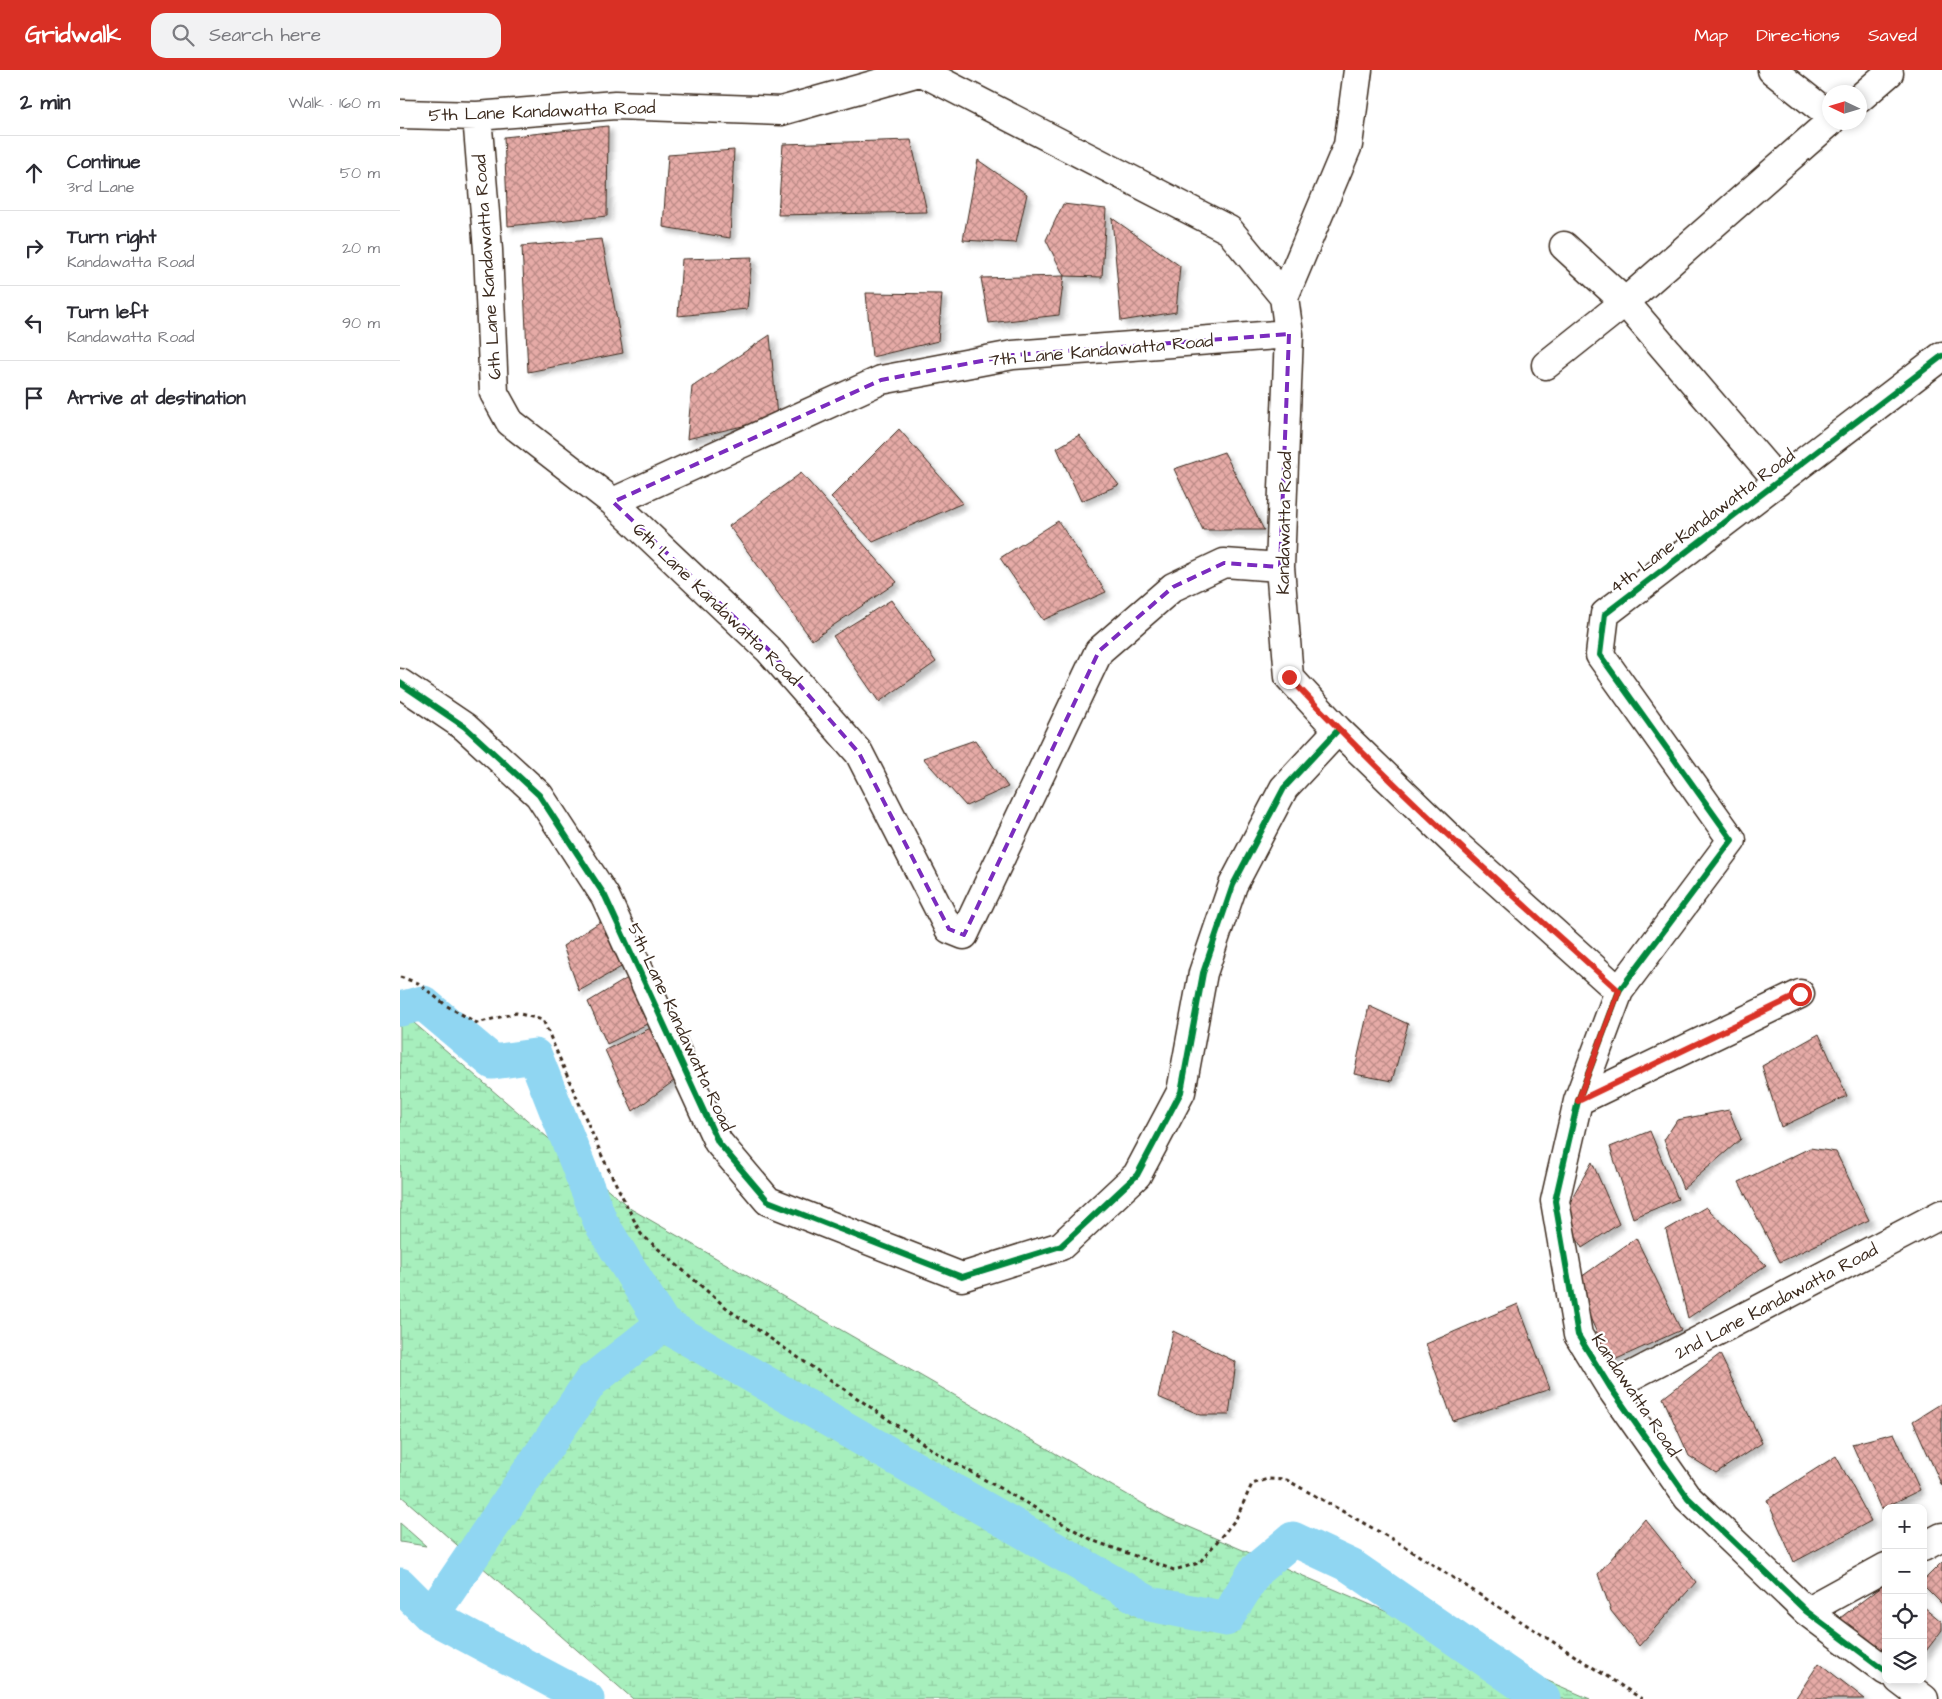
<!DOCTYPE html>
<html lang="en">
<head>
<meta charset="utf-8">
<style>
  body { margin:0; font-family:"Architects Daughter",sans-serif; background:#f2f2f3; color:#2b2b33 }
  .controls { position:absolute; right:15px; bottom:15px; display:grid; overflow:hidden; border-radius:10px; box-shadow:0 2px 8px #0003 }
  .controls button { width:45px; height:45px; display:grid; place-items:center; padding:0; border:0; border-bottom:1px solid #e1e1e2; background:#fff; color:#2b2b33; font:25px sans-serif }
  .compass { position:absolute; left:1422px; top:15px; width:45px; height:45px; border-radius:50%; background:#fff; box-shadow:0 2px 8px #0003; rotate:274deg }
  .stop { position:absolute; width:15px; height:15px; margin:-11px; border:4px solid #d93025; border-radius:50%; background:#fff }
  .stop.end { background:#d93025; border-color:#fff; box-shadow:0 1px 5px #0008 }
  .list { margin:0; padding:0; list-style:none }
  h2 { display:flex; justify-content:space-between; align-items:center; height:65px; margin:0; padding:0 20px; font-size:21px }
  h2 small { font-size:16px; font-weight:400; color:#7c7c81 }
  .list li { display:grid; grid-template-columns:32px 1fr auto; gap:15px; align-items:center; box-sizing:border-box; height:75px; padding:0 20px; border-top:1px solid #e1e1e2 }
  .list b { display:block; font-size:19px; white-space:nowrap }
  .list p { margin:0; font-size:16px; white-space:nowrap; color:#7c7c81 }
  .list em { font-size:16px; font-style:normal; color:#7c7c81 }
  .icon { flex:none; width:28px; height:28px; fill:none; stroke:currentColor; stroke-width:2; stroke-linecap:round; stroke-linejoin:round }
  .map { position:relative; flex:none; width:1542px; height:1629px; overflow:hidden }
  header { display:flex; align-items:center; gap:30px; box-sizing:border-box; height:70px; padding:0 25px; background:#d93025; color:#fff }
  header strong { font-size:24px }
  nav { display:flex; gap:28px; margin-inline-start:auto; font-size:18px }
  .search { width:350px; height:45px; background:#f2f2f3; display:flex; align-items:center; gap:12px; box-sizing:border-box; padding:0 18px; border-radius:15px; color:#7c7c81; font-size:19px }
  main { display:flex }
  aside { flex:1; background:#fff }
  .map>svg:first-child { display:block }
  .wetland { fill:url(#wetland-marsh); stroke:#718c6e }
  .park { fill:url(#park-crowns); stroke:#718c6e }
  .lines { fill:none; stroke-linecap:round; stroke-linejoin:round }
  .canal { stroke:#90d6f2; stroke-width:35 }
  .building { fill:url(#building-cross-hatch); stroke:#3b2a1e; filter:url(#shadow) }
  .street-casing { stroke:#3b2a1e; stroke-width:31 }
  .path { stroke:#3b2a1e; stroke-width:3; stroke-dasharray:4 4; stroke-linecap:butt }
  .street { stroke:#fff; stroke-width:28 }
  .cycleway-casing { stroke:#fff; stroke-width:9 }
  .cycleway { stroke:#00873e; stroke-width:6 }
  .route { stroke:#d93025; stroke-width:6 }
  .marked { fill:none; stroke:#7b2cbf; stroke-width:4; stroke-dasharray:10 6; stroke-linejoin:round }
  .labels { text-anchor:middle; stroke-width:4.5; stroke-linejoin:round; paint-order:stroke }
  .street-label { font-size:18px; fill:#3b2a1e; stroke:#fff }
</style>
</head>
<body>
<header>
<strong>Gridwalk</strong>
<div class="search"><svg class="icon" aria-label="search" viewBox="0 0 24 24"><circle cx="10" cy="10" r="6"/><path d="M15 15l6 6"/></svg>Search here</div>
<nav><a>Map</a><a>Directions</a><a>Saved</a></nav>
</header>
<main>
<aside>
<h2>2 min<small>Walk · 160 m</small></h2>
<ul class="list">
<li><svg class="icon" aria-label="ahead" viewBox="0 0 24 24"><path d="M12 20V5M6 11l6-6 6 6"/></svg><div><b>Continue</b><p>3rd Lane</p></div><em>50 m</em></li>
<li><svg class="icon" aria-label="right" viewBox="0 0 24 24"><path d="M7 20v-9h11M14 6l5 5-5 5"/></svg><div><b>Turn right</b><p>Kandawatta Road</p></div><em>20 m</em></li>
<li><svg class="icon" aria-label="left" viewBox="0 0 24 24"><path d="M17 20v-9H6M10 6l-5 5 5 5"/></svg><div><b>Turn left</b><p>Kandawatta Road</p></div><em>90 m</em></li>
<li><svg class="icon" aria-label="arrive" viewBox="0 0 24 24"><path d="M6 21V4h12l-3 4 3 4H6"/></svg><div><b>Arrive at destination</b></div></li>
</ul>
</aside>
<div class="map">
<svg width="1542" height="1629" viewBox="0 0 1542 1629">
  <defs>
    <pattern id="wetland-marsh" width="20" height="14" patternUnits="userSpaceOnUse" patternTransform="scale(1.25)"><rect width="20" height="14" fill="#a7efbd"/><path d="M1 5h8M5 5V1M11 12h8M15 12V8" fill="none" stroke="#91cda2"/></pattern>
    <pattern id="park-crowns" width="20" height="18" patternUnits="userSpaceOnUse" patternTransform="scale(1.25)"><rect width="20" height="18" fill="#a7efbd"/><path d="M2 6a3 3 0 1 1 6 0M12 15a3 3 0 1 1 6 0" fill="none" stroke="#91cda2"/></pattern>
    <pattern id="building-cross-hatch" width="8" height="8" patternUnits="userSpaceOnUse" patternTransform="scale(1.25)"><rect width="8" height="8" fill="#e6aba7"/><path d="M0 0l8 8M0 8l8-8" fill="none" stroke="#bc8b87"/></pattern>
    <filter id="shadow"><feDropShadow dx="4.5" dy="4.5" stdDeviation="2.5" flood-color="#0004"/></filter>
  </defs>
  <rect width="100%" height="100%" fill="#fff"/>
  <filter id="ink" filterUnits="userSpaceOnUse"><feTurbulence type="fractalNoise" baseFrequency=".02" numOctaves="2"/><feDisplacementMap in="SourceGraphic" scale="10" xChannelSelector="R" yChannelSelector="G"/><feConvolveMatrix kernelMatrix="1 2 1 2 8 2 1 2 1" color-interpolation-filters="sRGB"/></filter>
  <g filter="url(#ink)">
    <path class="wetland" d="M0 941 231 1139 766 1447 1190 1629H233L0 1425Z"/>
    <path class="park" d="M0 1453 26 1476 0 1472Z"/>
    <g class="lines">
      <path class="canal" d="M0 939 23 933 93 992 135 986 201 1153 263 1254
        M0 1515 31 1546 187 1629
        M31 1546 191 1311 263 1254 750 1534 826 1549 856 1500 893 1469 951 1496 1143 1629"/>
    </g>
    <path class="building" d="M208 56 207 146 108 156 104 67Z
      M511 70 527 142 378 145 383 74Z
      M334 80 330 168 263 157 268 85Z
      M578 90 627 124 616 173 563 170Z
      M663 134 706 139 702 207 664 206 646 170Z
      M712 148 780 196 776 242 721 251Z
      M202 169 223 283 128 302 122 176Z
      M352 187 347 239 278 246 282 189Z
      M664 206 659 245 589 253 581 208Z
      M466 223 542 224 538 271 472 287Z
      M370 265 377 348 287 369 292 317Z
      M499 359 563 433 473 472 431 427Z
      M679 365 719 415 681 431 657 378Z
      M824 382 864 460H803L774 399Z
      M401 403 497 512 412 570 329 456Z
      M658 451 706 522 643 550 600 488Z
      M491 530 536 592 479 632 433 566Z
      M575 670 608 717 566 736 523 688Z
      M209 846 230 892 179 921 163 876Z
      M236 903 255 950 207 974 188 932Z
      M969 936 1008 954 992 1011 954 1004Z
      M257 955 282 1005 233 1041 205 980Z
      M1419 964 1447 1026 1381 1057 1362 996Z
      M1329 1040 1341 1069 1283 1119 1264 1070 1277 1050Z
      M1250 1061 1278 1129 1233 1148 1210 1077Z
      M1410 1078 1436 1082 1469 1150 1380 1192 1339 1112Z
      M1192 1092 1219 1154 1182 1178 1166 1149 1175 1122Z
      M1306 1137 1366 1195 1288 1248 1266 1160Z
      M1236 1168 1281 1260 1210 1292 1174 1212Z
      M1118 1234 1150 1319 1053 1351 1026 1274Z
      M773 1261 836 1292 829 1345H801L758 1327Z
      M1320 1284 1362 1373 1316 1403 1289 1386 1263 1328Z
      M1542 1333V1416L1513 1351Z
      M1494 1363 1520 1420 1481 1439 1452 1374Z
      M1436 1386 1471 1451 1394 1492 1367 1430Z
      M1245 1449 1296 1512 1239 1576 1211 1541 1198 1504Z
      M1542 1492V1534L1523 1515V1511Z
      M1486 1513V1584L1440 1548Z
      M1523 1536 1542 1552V1560L1523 1585Z
      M1419 1593 1465 1629H1395Z"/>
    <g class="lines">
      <g class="street-casing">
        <path id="street" d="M518 0 829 160 884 227
          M1372 0 1430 46
          M1460 28 1489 3
          M0 44 77 46 215 35 381 41 519 2
          M77 46 88 180 94 323 110 352 213 432 369 580 459 683 549 859 564 865 699 581 773 517 824 493 880 497
          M1164 176 1225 232 1430 52
          M884 227 889 264 880 497 889 607 938 660 1059 777 1219 921
          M884 227 948 75 958 0
          M1146 295 1225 232 1378 411
          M213 432 481 310 613 285 889 264
          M0 613 65 657 139 725 205 826 318 1072 368 1131 562 1207 661 1176 737 1105 781 1022 803 903 833 815 884 718 938 660
          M1178 1031 1400 924
          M1210 1317 1542 1144
          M1523 1477 1542 1467
          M1406 1541 1486 1497
          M1486 1601 1406 1541 1288 1428 1210 1317 1178 1265 1155 1131 1178 1031 1219 921 1332 770 1200 585 1205 544 1542 286
          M1499 1610 1524 1629"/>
      </g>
      <path class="path" d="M0 907 18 913 47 936 77 953 116 943 143 950 202 1086 241 1164 329 1240 537 1383 694 1471 774 1500 799 1493 836 1449 852 1414 868 1409 887 1410 999 1473 1242 1629"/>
      <use href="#street" class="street"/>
      <g class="cycleway-casing">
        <path id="cycleway" d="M0 613 65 657 139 725 205 826 318 1072 368 1131 562 1207 661 1176 737 1105 781 1022 803 903 833 815 884 718 938 660
          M1486 1601 1406 1541 1288 1428 1210 1317 1178 1265 1155 1131 1178 1031 1219 921 1332 770 1200 585 1205 544 1542 286"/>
      </g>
      <use href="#cycleway" class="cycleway"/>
    </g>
  </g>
  <g class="lines" filter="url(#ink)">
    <path class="route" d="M889 607C993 718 1106 819 1219 921L1178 1031 1400 924"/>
  </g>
  <path class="marked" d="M889 264 880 497 824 493 773 517 699 581 564 865 549 859 459 683 369 580 213 432 481 310 613 285Z"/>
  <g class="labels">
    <g class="street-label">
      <text transform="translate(142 41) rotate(-2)" y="6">5th Lane Kandawatta Road</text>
      <text transform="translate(87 197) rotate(-94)" y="6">6th Lane Kandawatta Road</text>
      <text transform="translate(701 280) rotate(-5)" y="6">7th Lane Kandawatta Road</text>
      <text transform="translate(1302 451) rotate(-37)" y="6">4th Lane Kandawatta Road</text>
      <text transform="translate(884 453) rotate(-89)" y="6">Kandawatta Road</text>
      <text transform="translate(317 534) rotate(44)" y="6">6th Lane Kandawatta Road</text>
      <text transform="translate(281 957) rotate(65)" y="6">5th Lane Kandawatta Road</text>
      <text transform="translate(1376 1231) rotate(-28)" y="6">2nd Lane Kandawatta Road</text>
      <text transform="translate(1236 1325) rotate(56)" y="6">Kandawatta Road</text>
    </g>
  </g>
</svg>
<div class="controls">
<button>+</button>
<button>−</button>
<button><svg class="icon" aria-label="locate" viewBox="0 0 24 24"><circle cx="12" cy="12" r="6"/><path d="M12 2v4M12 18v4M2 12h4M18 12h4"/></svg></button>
<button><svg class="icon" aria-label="layers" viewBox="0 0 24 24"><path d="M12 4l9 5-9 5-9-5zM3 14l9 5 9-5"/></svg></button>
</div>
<svg class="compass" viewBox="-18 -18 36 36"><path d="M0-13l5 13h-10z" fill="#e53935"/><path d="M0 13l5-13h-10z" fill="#7c7c81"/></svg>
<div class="stop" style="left:1400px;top:924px"></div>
<div class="stop end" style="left:889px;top:607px"></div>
</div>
</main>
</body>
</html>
